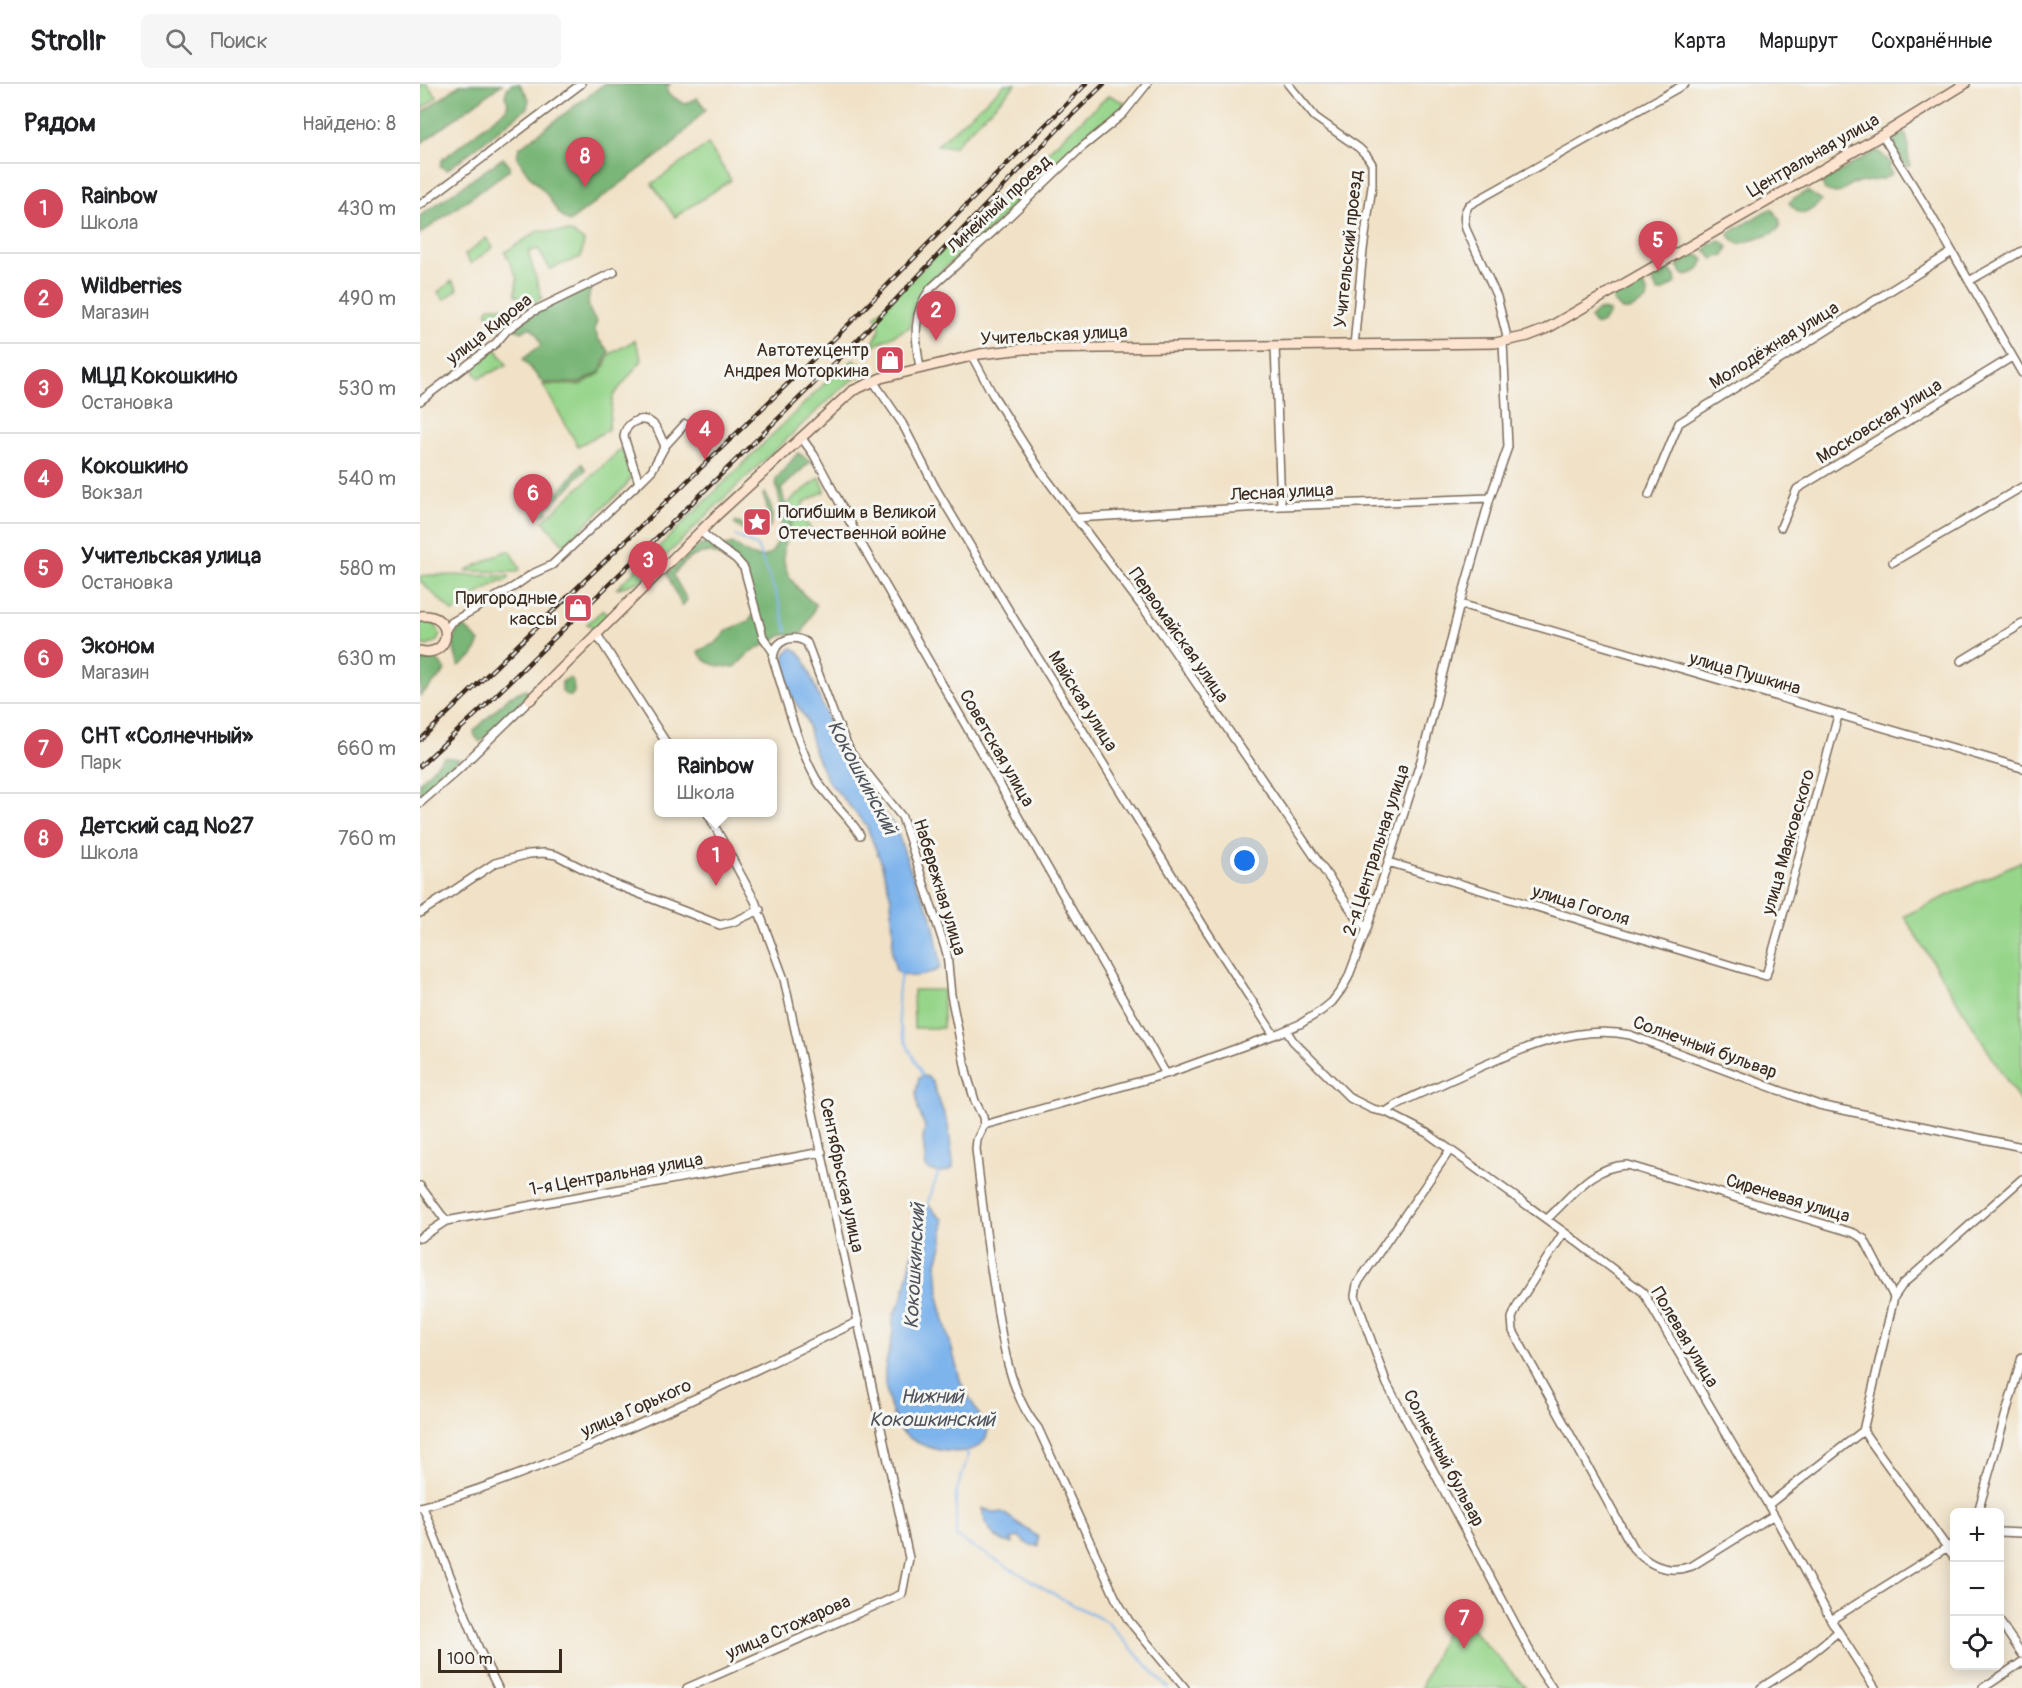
<!DOCTYPE html>
<html lang="ru">
<head>
<meta charset="utf-8">
<style>
  body { margin:0; font-family:Pangolin,sans-serif; background:#f6f6f6; color:#202124 }
  .controls { position:absolute; right:18px; bottom:18px; display:grid; overflow:hidden; border-radius:9px; box-shadow:0 3px 15px #0003 }
  .controls button { width:54px; height:54px; display:grid; place-items:center; padding:0; border:0; border-bottom:2px solid #e0e0e0; background:#fff; color:#202124; font:30px sans-serif }
  .scale { position:absolute; left:18px; bottom:15px; width:124px; box-sizing:border-box; padding-left:6px; border:3px solid #3b2a1e; border-top:0; font-size:16px; line-height:21px; white-space:nowrap; color:#3b2a1e; -webkit-text-stroke:4px #f6f6f2; paint-order:stroke }
  .you { position:absolute; left:825px; top:777px; width:21px; height:21px; margin:-15px; border:4px solid #fff; border-radius:50%; background:#1a73e8; box-shadow:0 0 0 9px #1a73e833 }
  .badge { display:grid; place-items:center; width:39px; height:39px; border-radius:50%; background:#d1495b; color:#fff; font-size:20px; font-weight:700 }
  .pin { position:absolute; translate:-50% -50px; filter:drop-shadow(0 2px 3px #0008) }
  .pin::after { content:''; position:absolute; top:32px; width:21px; height:18px; background:inherit; clip-path:polygon(0 0,100% 0,50% 100%) }
  .popup { position:absolute; left:234px; top:655px; width:123px; height:78px; box-sizing:border-box; display:grid; place-content:center; border-radius:9px; background:#fff; filter:drop-shadow(0 2px 4px #0005); font-size:20px; white-space:nowrap; color:#757577 }
  .popup b { font-size:22px; color:#202124 }
  .popup::after { content:''; position:absolute; left:50%; top:100%; margin-left:-12px; border:12px solid transparent; border-top-color:#fff }
  .list { margin:0; padding:0; list-style:none }
  h2 { display:flex; justify-content:space-between; align-items:center; height:78px; margin:0; padding:0 24px; font-size:26px }
  h2 small { font-size:20px; font-weight:400; color:#757577 }
  .list li { display:grid; grid-template-columns:39px 1fr auto; gap:18px; align-items:center; box-sizing:border-box; height:90px; padding:0 24px; border-top:2px solid #e0e0e0 }
  .list b { display:block; font-size:22px; white-space:nowrap }
  .list p { margin:0; font-size:20px; white-space:nowrap; color:#757577 }
  .list em { font-size:20px; font-style:normal; color:#757577 }
  .icon { flex:none; width:33px; height:33px; fill:none; stroke:currentColor; stroke-width:2; stroke-linecap:round; stroke-linejoin:round }
  .map { position:relative; flex:none; width:1602px; height:1604px; overflow:hidden }
  header { display:flex; align-items:center; gap:36px; box-sizing:border-box; height:84px; padding:0 30px; background:#fff; border-bottom:2px solid #e0e0e0 }
  header strong { font-size:28px }
  nav { display:flex; gap:33px; margin-inline-start:auto; font-size:21px }
  .search { width:420px; height:54px; background:#f6f6f6; display:flex; align-items:center; gap:15px; box-sizing:border-box; padding:0 21px; border-radius:9px; color:#757577; font-size:22px }
  main { display:flex }
  aside { flex:1; background:#fff }
  .map>svg:first-child { display:block }
  .green { fill:#97d58b; stroke:#698054; stroke-width:1.5 }
  .forest { fill:#79b677; stroke:#5a704a; stroke-width:1.5 }
  .water { fill:#7eb4ec; stroke:#5c6f85; stroke-width:1.5 }
  .lines { fill:none; stroke-linecap:round; stroke-linejoin:round }
  .stream { stroke:#7eb4ec; stroke-width:2 }
  .street-casing { stroke:#7b6a59; stroke-width:10 }
  .secondary-casing { stroke:#7b6a59; stroke-width:12 }
  .street { stroke:#fff; stroke-width:7 }
  .secondary { stroke:#fde4d1; stroke-width:9 }
  .rail-casing { stroke:#3b2a1e; stroke-width:4.5 }
  .rail { stroke:#f6f6f2; stroke-width:2; stroke-dasharray:7; stroke-linecap:butt }
  .labels { text-anchor:middle; stroke-width:6; stroke-linejoin:round; paint-order:stroke }
  .street-label { font-size:18px; fill:#3b2a1e; stroke:#f6f6f2 }
  .poi-label { font-size:18px; fill:#3b2a1e; stroke:#f6f6f2; text-anchor:end }
  .water-label { font-size:20px; font-style:italic; fill:#4f535c; stroke:#f6f6f2 }
</style>
</head>
<body>
<header>
<strong>Strollr</strong>
<div class="search"><svg class="icon" aria-label="search" viewBox="0 0 24 24"><circle cx="10" cy="10" r="6"/><path d="M15 15l6 6"/></svg>Поиск</div>
<nav><a>Карта</a><a>Маршрут</a><a>Сохранённые</a></nav>
</header>
<main>
<aside>
<h2>Рядом<small>Найдено: 8</small></h2>
<ul class="list">
<li><span class="badge">1</span><div><b>Rainbow</b><p>Школа</p></div><em>430 m</em></li>
<li><span class="badge">2</span><div><b>Wildberries</b><p>Магазин</p></div><em>490 m</em></li>
<li><span class="badge">3</span><div><b>МЦД Кокошкино</b><p>Остановка</p></div><em>530 m</em></li>
<li><span class="badge">4</span><div><b>Кокошкино</b><p>Вокзал</p></div><em>540 m</em></li>
<li><span class="badge">5</span><div><b>Учительская улица</b><p>Остановка</p></div><em>580 m</em></li>
<li><span class="badge">6</span><div><b>Эконом</b><p>Магазин</p></div><em>630 m</em></li>
<li><span class="badge">7</span><div><b>СНТ «Солнечный»</b><p>Парк</p></div><em>660 m</em></li>
<li><span class="badge">8</span><div><b>Детский сад №27</b><p>Школа</p></div><em>760 m</em></li>
</ul>
</aside>
<div class="map">
<svg width="1602" height="1604" viewBox="0 0 1602 1604">
  <rect width="100%" height="100%" fill="#f6f6f2"/>
  <filter id="ink" filterUnits="userSpaceOnUse"><feTurbulence type="fractalNoise" baseFrequency=".0167" numOctaves="2"/><feDisplacementMap in="SourceGraphic" scale="12" xChannelSelector="R" yChannelSelector="G"/><feConvolveMatrix kernelMatrix="1 2 1 2 8 2 1 2 1" color-interpolation-filters="sRGB"/></filter>
  <filter id="wash" filterUnits="userSpaceOnUse"><feTurbulence type="fractalNoise" baseFrequency=".008" numOctaves="4" result="noise"/><feDisplacementMap in="SourceGraphic" scale="24" xChannelSelector="R" yChannelSelector="G"/><feGaussianBlur stdDeviation="1.35" result="paint"/><feColorMatrix in="noise" values="0 0 0 0 0 0 0 0 0 0 0 0 0 0 0 0 0 1.4 0 .05"/><feComposite in="paint" operator="in"/></filter>
  <g filter="url(#wash)">
    <rect width="100%" height="100%" fill="#f1e2c7"/>
    <path class="green" d="M0 0H7L17 13 0 26Z
      M585 0H596L533 63 517 61Z
      M689 11 705 19C697 38 673 49 657 61 624 89 594 123 562 153 543 170 520 185 504 205 497 215 490 232 490 243L457 260 453 264C453 247 467 250 455 232L518 169Z
      M288 60 311 96 255 133 232 100Z
      M118 147 151 148 164 157 161 173 130 185 118 165 108 168 122 214 108 223 95 210 97 194 85 168Z
      M66 154 73 163 51 180 45 171Z
      M32 197 38 205 24 216 18 208Z
      M69 223H83L91 231 89 237 81 241 73 237 66 228Z
      M215 256 222 276 193 312 188 346 158 362 123 301H160L181 289 190 270Z
      M73 265 77 266 87 281 59 294 55 289 54 279Z
      M434 276 440 279 445 288 427 300 404 320 297 421 221 497 196 505 404 300Z
      M202 364 211 392 206 402 144 461 123 437Z
      M400 393 405 407 383 419C382 431 385 438 392 447L368 448 376 427 366 422C375 410 389 404 400 393Z
      M86 467H91L100 485 96 488 45 487Z
      M11 491 89 492V494L85 497H80L51 514 50 519 33 528 0 497V492Z
      M183 526 188 532 176 544 167 540Z
      M7 537 15 540 20 550 17 557 7 562 0 560V539Z
      M1602 777V1021L1484 832Z
      M493 906H523V944H494Z
      M1034 1526 1106 1604H1001Z"/>
    <path class="forest" d="M41 0H82L0 60V30Z
      M91 0H100L109 15 107 24 27 86 20 82 22 76 86 25 88 19 85 12 87 5Z
      M184 0H251L247 2V9L264 20 277 14 286 25 251 62 149 138C133 127 134 118 123 106 110 92 106 90 97 72L99 64Z
      M1485 49C1491 60 1486 70 1490 82L1486 83 1473 60 1477 51Z
      M1457 66 1472 80 1468 83 1472 90 1463 95 1431 100 1421 108 1415 109 1405 106 1402 98Z
      M83 74 89 81V86L0 150V132Z
      M1387 107 1402 117C1385 130 1384 136 1369 119L1374 114Z
      M1351 125C1379 150 1335 154 1319 160L1310 153 1309 149 1346 127Z
      M1301 157 1308 163 1304 171 1293 175 1285 166 1292 159Z
      M1274 171 1280 172 1284 176 1279 186 1266 192 1263 190 1257 182Z
      M1245 186H1250L1255 192 1256 199 1243 207 1238 208 1231 195Z
      M173 199C167 214 165 225 177 237L174 245 179 256 189 267 180 288 160 299H123L103 275 121 261 117 250 110 243 102 248 95 245 115 228Z
      M1217 200H1222L1228 210 1227 216 1209 226H1202L1193 217 1192 212Z
      M1178 226 1189 227V230L1181 240 1176 241 1170 234Z
      M378 369 391 377 361 405 366 422 376 427C357 469 357 491 396 521L382 550 363 551 329 569 315 583C299 583 286 582 278 567L296 559 308 546 329 537 336 526 328 513 320 486 305 474 292 469H281L268 475 253 491 267 516 262 522 247 490 274 465 288 458 295 464 314 460C320 464 327 471 334 472 360 480 363 439 361 423 360 414 356 405 356 395Z
      M162 380 166 386 156 394 154 399 127 424 128 429 124 431 116 430 114 427 116 424 138 409Z
      M345 409C363 440 345 464 314 440L316 437C325 443 333 447 344 444L349 437 346 419 343 411Z
      M43 542 60 558 53 572 39 582C34 567 28 553 43 542Z
      M16 575 25 585 22 591 0 612V577Z
      M149 594 153 597 154 608 151 612H147L142 607V598Z
      M106 605 109 611 60 658 55 652 54 647 90 612Z
      M24 673 39 675 0 713V698Z"/>
    <path class="water" d="M372 564 379 568 384 575 424 676 476 744 492 790 511 830 519 868 520 884C507 892 489 896 476 887L472 869 473 849 471 814 461 778 446 741 408 697 395 669 386 635 367 605 363 588 365 570Z
      M503 992 508 993 512 997 528 1041 533 1078V1084C525 1090 514 1089 506 1084L503 1056 505 1043 498 1025 496 1008 499 994Z
      M507 1120C514 1124 513 1130 523 1135V1158L517 1179 520 1221 541 1299 568 1346C565 1382 495 1367 480 1345 473 1336 466 1309 465 1297 463 1280 471 1264 473 1248 474 1243 472 1238 473 1234 474 1228 479 1223 481 1217 484 1211 485 1203 487 1195 493 1174 495 1150 498 1127Z
      M562 1424 576 1429 582 1428 618 1453V1462L609 1461 599 1453 591 1455 593 1459C573 1458 565 1441 562 1424Z"/>
    <g class="lines">
      <path class="stream" d="M316 452 337 462 358 515 367 547
        M482 887C477 906 476 936 484 954 489 967 498 980 503 993
        M507 1121 519 1087
        M545 1365 548 1372 536 1409V1453L648 1518 687 1538 748 1604"/>
    </g>
  </g>
  <g filter="url(#ink)">
    <g class="lines">
      <g class="street-casing">
        <path id="street" d="M868 0 895 33 939 64 947 72 952 80V102L943 166 934 262
          M1462 51 1507 124 1602 289
          M0 121 161 0
          M1549 197 1602 167
          M1088 257 1077 213 1046 145C1044 135 1043 129 1049 121L1265 0
          M855 262 861 422
          M552 272 573 311 623 390 744 552 938 836 947 844
          M500 284C495 255 492 228 511 204L577 144 661 64 703 30 727 0
          M453 297 482 339 515 403 594 535 786 846 854 951
          M0 317 76 259 87 246 112 228 194 188
          M381 353 394 371 445 466 746 990
          M219 399 204 353C205 339 221 330 233 340 239 345 241 355 245 362
          M1229 411 1259 339 1532 168
          M655 434 861 422 1070 414
          M1361 443 1377 405 1592 273
          M280 447 299 463 316 475 324 484 343 553 354 569
          M1473 478 1602 403
          M1040 520 1602 684
          M26 547 32 538 95 502 112 490 132 481 223 395 232 386 245 362 265 340
          M176 549 247 660
          M1541 577 1602 540
          M0 719 38 686 110 616
          M440 751C427 729 407 715 395 693 377 660 365 611 353 575 354 556 373 549 387 559L414 631 431 669 482 733 527 870 531 911 547 991 555 1017 563 1033 564 1041
          M968 778 1346 892 1418 632
          M0 829 75 779 109 770 124 769 136 771 189 798 300 841 313 838 340 826
          M866 946 873 957 930 1014 952 1025 966 1028 1007 1049 1144 1148 1223 1208 1354 1431 1411 1536 1455 1604
          M966 1028C983 1015 1005 1008 1024 999 1079 975 1148 938 1210 951L1399 1021 1602 1063
          M564 1041 746 990 854 951 880 940 901 927 912 918 921 906 928 894 947 844 1002 673 1040 520 1070 414 1088 363 1083 258
          M564 1041 557 1056 556 1065C561 1109 566 1153 573 1197 580 1243 587 1308 618 1344L696 1515 709 1537 765 1604
          M1030 1066 937 1200 935 1212 967 1300 1121 1588 1132 1604
          M0 1102 26 1137
          M1127 1135C1152 1112 1172 1082 1207 1081L1434 1149 1444 1155 1474 1213
          M1144 1148 1098 1220 1092 1234 1093 1247 1213 1464C1229 1482 1249 1490 1272 1482L1354 1431
          M0 1154 26 1137 402 1068
          M1443 1347 1534 1473
          M1348 1421 1443 1347 1474 1213 1483 1200 1602 1095
          M0 1423C57 1408 112 1386 166 1363 259 1324 348 1280 439 1237
          M3 1423 59 1565 78 1604
          M1558 1428 1602 1273
          M1580 1448 1602 1449
          M1411 1536 1534 1459
          M1580 1538 1602 1570
          M267 1604 482 1510 489 1474 364 895 335 817 287 728
          M1341 1604 1378 1580 1418 1548
          M1563 1604 1602 1578"/>
      </g>
      <g class="secondary-casing">
        <path id="secondary" d="M0 532C37 529 31 575 0 567
          M110 616 298 430 432 307 461 294 560 270 604 265 1075 259 1108 252 1126 245 1462 51 1545 0"/>
      </g>
      <use href="#street" class="street"/>
      <use href="#secondary" class="secondary"/>
      <g class="rail-casing">
        <path id="rail" d="M0 656 420 249 666 0
          M0 682 68 619 422 272 645 38 684 0"/>
      </g>
      <use href="#rail" class="rail"/>
    </g>
  </g>
  <defs>
    <g id="shop-square" transform="scale(1.5)"><rect x="-9" y="-9" width="18" height="18" rx="4" fill="#d1495b" stroke="#f6f6f2"/><path d="M-5-2.5h2.3a2.7 3.5 0 0 1 5.4 0H5L5.5 6h-11ZM-1.5-2.5h3a1.5 2.3 0 0 0-3 0Z" fill="#fff"/></g>
    <g id="sight-square" transform="scale(1.5)"><rect x="-9" y="-9" width="18" height="18" rx="4" fill="#d1495b" stroke="#f6f6f2"/><path d="M0-6L1.8-2.2L6-1.7L2.9 1.2L3.7 5.4L0 3.3L-3.7 5.4L-2.9 1.2L-6-1.7L-1.8-2.2Z" fill="#fff"/></g>
  </defs>
  <g fill-rule="evenodd">
    <use href="#shop-square" x="470" y="276"/>
    <use href="#sight-square" x="337" y="438"/>
    <use href="#shop-square" x="158" y="524"/>
  </g>
  <g class="labels">
    <g class="street-label">
      <text transform="translate(1393 71) rotate(-30)" y="6">Центральная улица</text>
      <text transform="translate(579 120) rotate(-43)" y="6">Линейный проезд</text>
      <text transform="translate(928 165) rotate(-84)" y="6">Учительский проезд</text>
      <text transform="translate(69 245) rotate(-38)" y="6">улица Кирова</text>
      <text transform="translate(634 251) rotate(-3)" y="6">Учительская улица</text>
      <text transform="translate(1354 261) rotate(-32)" y="6">Молодёжная улица</text>
      <text transform="translate(1459 337) rotate(-32)" y="6">Московская улица</text>
      <text transform="translate(862 408) rotate(-3)" y="6">Лесная улица</text>
      <text transform="translate(759 551) rotate(55)" y="6">Первомайская улица</text>
      <text transform="translate(1325 589) rotate(16)" y="6">улица Пушкина</text>
      <text transform="translate(663 617) rotate(58)" y="6">Майская улица</text>
      <text transform="translate(577 664) rotate(60)" y="6">Советская улица</text>
      <text transform="translate(1368 758) rotate(-74)" y="6">улица Маяковского</text>
      <text transform="translate(956 766) rotate(-72)" y="6">2-я Центральная улица</text>
      <text transform="translate(520 803) rotate(73)" y="6">Набережная улица</text>
      <text transform="translate(1161 821) rotate(17)" y="6">улица Гоголя</text>
      <text transform="translate(1285 963) rotate(20)" y="6">Солнечный бульвар</text>
      <text transform="translate(196 1090) rotate(-10)" y="6">1-я Центральная улица</text>
      <text transform="translate(422 1091) rotate(78)" y="6">Сентябрьская улица</text>
      <text transform="translate(1368 1114) rotate(17)" y="6">Сиреневая улица</text>
      <text transform="translate(1265 1253) rotate(59)" y="6">Полевая улица</text>
      <text transform="translate(216 1324) rotate(-24)" y="6">улица Горького</text>
      <text transform="translate(1024 1374) rotate(62)" y="6">Солнечный бульвар</text>
      <text transform="translate(368 1543) rotate(-24)" y="6">улица Стожарова</text>
    </g>
    <g class="poi-label">
      <text x="449" y="272">Автотехцентр<tspan x="449" dy="21">Андрея Моторкина</tspan></text>
      <text x="358" y="434" text-anchor="start">Погибшим в Великой<tspan x="358" dy="21">Отечественной войне</tspan></text>
      <text x="137" y="520">Пригородные<tspan x="137" dy="21">кассы</tspan></text>
    </g>
    <g class="water-label">
      <text transform="translate(443 693) rotate(62)" y="7">Кокошкинский</text>
      <text transform="translate(494 1182) rotate(-87)" y="7">Кокошкинский</text>
      <text x="512" y="1319">Нижний<tspan x="512" dy="23">Кокошкинский</tspan></text>
    </g>
  </g>
</svg>
<div class="controls">
<button>+</button>
<button>−</button>
<button><svg class="icon" aria-label="locate" viewBox="0 0 24 24"><circle cx="12" cy="12" r="6"/><path d="M12 2v4M12 18v4M2 12h4M18 12h4"/></svg></button>
</div>
<div class="scale">100 m</div>
<div class="you"></div>
<div class="pin badge" style="left:296px;top:802px">1</div>
<div class="popup"><b>Rainbow</b>Школа</div>
<div class="pin badge" style="left:516px;top:257px">2</div>
<div class="pin badge" style="left:228px;top:507px">3</div>
<div class="pin badge" style="left:285px;top:376px">4</div>
<div class="pin badge" style="left:1238px;top:187px">5</div>
<div class="pin badge" style="left:113px;top:440px">6</div>
<div class="pin badge" style="left:1044px;top:1565px">7</div>
<div class="pin badge" style="left:165px;top:103px">8</div>
</div>
</main>
</body>
</html>
